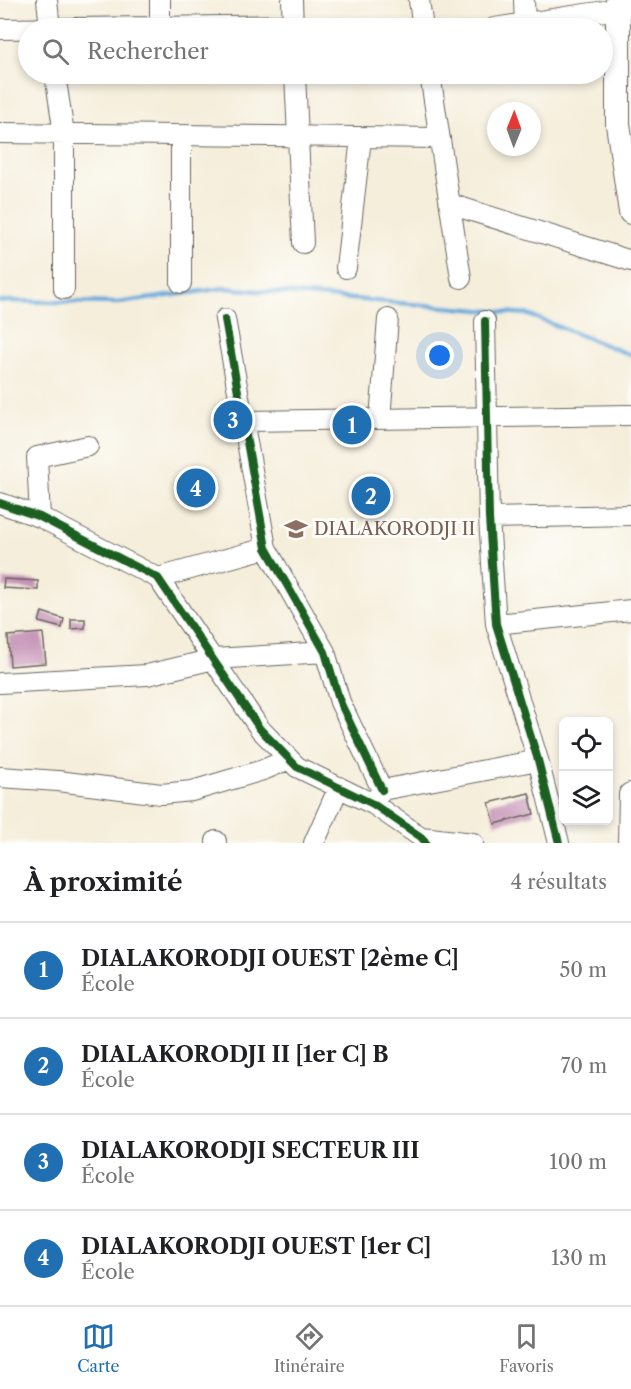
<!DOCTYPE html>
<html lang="fr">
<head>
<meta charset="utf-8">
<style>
  body { margin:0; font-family:"Libre Caslon Text",serif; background:#f6f6f6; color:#202124 }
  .controls { position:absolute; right:18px; bottom:18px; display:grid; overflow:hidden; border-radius:9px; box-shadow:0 3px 9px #0003 }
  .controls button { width:54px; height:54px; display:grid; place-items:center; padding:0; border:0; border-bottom:2px solid #e0e0e0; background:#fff; color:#202124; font:30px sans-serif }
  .compass { position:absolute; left:487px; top:102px; width:54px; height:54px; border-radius:50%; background:#fff; box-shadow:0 3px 9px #0003; rotate:1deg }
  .you { position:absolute; left:440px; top:356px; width:21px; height:21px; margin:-15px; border:4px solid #fff; border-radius:50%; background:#1a73e8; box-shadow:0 0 0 9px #1a73e833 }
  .badge { display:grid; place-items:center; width:39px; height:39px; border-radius:50%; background:#1f6fb2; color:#fff; font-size:20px; font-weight:700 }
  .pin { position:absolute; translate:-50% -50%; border:3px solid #fff; box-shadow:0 2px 6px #0006 }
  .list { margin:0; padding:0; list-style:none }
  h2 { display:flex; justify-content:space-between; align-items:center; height:78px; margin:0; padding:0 24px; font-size:26px }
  h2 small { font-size:20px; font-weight:400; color:#757577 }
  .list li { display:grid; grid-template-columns:39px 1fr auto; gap:18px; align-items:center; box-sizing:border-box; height:96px; padding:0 24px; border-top:2px solid #e0e0e0 }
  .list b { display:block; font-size:22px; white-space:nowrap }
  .list p { margin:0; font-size:20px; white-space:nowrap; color:#757577 }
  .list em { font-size:20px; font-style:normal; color:#757577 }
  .icon { flex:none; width:33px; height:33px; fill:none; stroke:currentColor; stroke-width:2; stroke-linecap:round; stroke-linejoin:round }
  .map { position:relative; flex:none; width:631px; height:843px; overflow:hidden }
  .search { position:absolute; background:#fff; box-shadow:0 3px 9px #0003; left:18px; right:18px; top:18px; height:66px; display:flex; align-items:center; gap:15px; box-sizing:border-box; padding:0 21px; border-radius:33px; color:#757577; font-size:22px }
  .sheet { height:462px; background:#fff }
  nav { display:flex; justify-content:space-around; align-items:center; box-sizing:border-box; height:84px; border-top:2px solid #e0e0e0; background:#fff; font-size:16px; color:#757577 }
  nav a { display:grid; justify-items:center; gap:3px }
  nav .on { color:#1f6fb2 }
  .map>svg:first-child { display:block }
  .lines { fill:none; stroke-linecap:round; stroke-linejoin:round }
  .stream { stroke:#66a9db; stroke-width:4.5 }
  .building { fill:#c692b7 }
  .minor-casing { stroke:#68665f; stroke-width:22 }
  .major-casing { stroke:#68665f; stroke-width:26 }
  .minor { stroke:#fff; stroke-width:20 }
  .major { stroke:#fff; stroke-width:24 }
  .cycleway-casing { stroke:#fdfcf7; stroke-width:11 }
  .cycleway { stroke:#1b5e20; stroke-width:8 }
  .labels { text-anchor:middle; stroke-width:6; stroke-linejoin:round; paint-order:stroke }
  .education-label { font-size:18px; fill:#785e54; stroke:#fdfcf7; text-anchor:start }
</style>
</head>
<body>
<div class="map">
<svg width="631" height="843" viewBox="0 0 631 843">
  <rect width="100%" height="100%" fill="#fdfcf7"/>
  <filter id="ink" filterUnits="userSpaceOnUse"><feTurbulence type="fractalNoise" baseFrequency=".0167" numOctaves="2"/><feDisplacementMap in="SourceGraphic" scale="12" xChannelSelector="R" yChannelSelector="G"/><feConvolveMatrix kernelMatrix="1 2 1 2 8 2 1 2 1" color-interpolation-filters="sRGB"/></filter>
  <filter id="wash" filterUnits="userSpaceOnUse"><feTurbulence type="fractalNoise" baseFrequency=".008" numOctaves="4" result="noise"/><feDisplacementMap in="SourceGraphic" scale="24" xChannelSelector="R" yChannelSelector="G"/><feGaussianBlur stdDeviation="1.35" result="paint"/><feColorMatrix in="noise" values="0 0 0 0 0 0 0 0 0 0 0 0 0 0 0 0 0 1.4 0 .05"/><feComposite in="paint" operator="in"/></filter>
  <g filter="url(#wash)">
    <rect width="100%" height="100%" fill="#f5eedb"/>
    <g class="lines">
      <path class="stream" d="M0 301 118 303 225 288 526 314 631 355"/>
    </g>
    <g id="blocks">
      <path class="building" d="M4 579 38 581V590L3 588Z
        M42 612 64 619 62 628 39 622Z
        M71 619H85V628L71 629Z
        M43 633 46 663 10 666 8 636Z
        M529 793 534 814 495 824 489 803Z"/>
    </g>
  </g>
  <g filter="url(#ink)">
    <use href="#blocks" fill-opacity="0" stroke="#68665f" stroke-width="1.5"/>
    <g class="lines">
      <g class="minor-casing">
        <path id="minor" d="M47 0 50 28
          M292 0 293 28
          M419 0 423 28
          M524 0 525 24
          M160 26V0
          M494 28 618 9
          M0 29 293 25
          M55 74 64 134V289
          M295 74 303 243
          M430 74 461 278
          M0 133 440 138
          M181 136V283
          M450 204 631 261
          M346 268 361 138
          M225 319 266 548 325 652 340 702 382 790
          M485 321 489 518 496 624 538 760 559 843
          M380 419 388 319
          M243 421 631 415
          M0 503 40 517 158 578 260 729 297 767 373 804 421 837 426 843
          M40 517 37 457 88 446
          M489 518 631 515
          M158 578 266 548
          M496 624 631 610
          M0 683 147 675 214 659 325 652
          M0 777 58 781 161 794 192 791 263 770 289 759
          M376 799 382 790 538 760
          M421 837 473 843
          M216 843V841
          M314 843 339 787"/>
      </g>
      <g class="major-casing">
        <path id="major" d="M618 0V124L631 212
          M630 843 631 795"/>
      </g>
      <use href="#minor" class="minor"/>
      <use href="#major" class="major"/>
      <g class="cycleway-casing">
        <path id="cycleway" d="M225 319 266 548 325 652 340 702 382 790
          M485 321 489 518 496 624 538 760 559 843
          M0 503 40 517 158 578 260 729 297 767 373 804 421 837 426 843"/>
      </g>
      <use href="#cycleway" class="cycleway"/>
    </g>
  </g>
  <defs>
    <g id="school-bare" transform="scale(1.8)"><path d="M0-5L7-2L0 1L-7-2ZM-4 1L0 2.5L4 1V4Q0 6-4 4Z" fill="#8d6e63" stroke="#fdfcf7" stroke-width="2.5" paint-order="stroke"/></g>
  </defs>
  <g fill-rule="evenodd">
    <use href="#school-bare" x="296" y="529"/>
  </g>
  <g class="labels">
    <g class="education-label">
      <text x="314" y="535">DIALAKORODJI II</text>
    </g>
  </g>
</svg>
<div class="controls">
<button><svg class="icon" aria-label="locate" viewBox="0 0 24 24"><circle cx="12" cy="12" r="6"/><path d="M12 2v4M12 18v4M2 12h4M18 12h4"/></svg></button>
<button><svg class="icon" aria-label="layers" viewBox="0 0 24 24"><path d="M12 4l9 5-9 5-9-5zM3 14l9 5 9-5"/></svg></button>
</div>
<svg class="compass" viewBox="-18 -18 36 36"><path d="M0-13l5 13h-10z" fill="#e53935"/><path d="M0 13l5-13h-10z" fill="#757577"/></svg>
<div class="you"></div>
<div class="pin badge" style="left:352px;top:425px">1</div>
<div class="pin badge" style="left:371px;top:496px">2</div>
<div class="pin badge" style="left:233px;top:420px">3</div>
<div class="pin badge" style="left:196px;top:488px">4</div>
<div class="search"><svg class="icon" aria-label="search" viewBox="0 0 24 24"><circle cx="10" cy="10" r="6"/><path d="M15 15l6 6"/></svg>Rechercher</div>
</div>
<section class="sheet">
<h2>À proximité<small>4 résultats</small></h2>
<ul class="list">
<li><span class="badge">1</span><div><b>DIALAKORODJI OUEST [2ème C]</b><p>École</p></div><em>50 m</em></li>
<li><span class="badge">2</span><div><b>DIALAKORODJI II [1er C] B</b><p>École</p></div><em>70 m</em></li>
<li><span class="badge">3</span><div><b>DIALAKORODJI SECTEUR III</b><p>École</p></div><em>100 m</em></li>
<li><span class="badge">4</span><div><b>DIALAKORODJI OUEST [1er C]</b><p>École</p></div><em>130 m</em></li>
</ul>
</section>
<nav>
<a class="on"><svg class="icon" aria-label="map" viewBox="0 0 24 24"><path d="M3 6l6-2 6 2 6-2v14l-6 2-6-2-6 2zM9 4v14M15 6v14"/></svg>Carte</a>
<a><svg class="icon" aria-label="directions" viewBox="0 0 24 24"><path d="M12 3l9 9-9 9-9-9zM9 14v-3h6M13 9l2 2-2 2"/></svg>Itinéraire</a>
<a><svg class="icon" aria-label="saved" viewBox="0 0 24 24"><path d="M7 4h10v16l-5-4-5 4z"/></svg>Favoris</a>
</nav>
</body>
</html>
